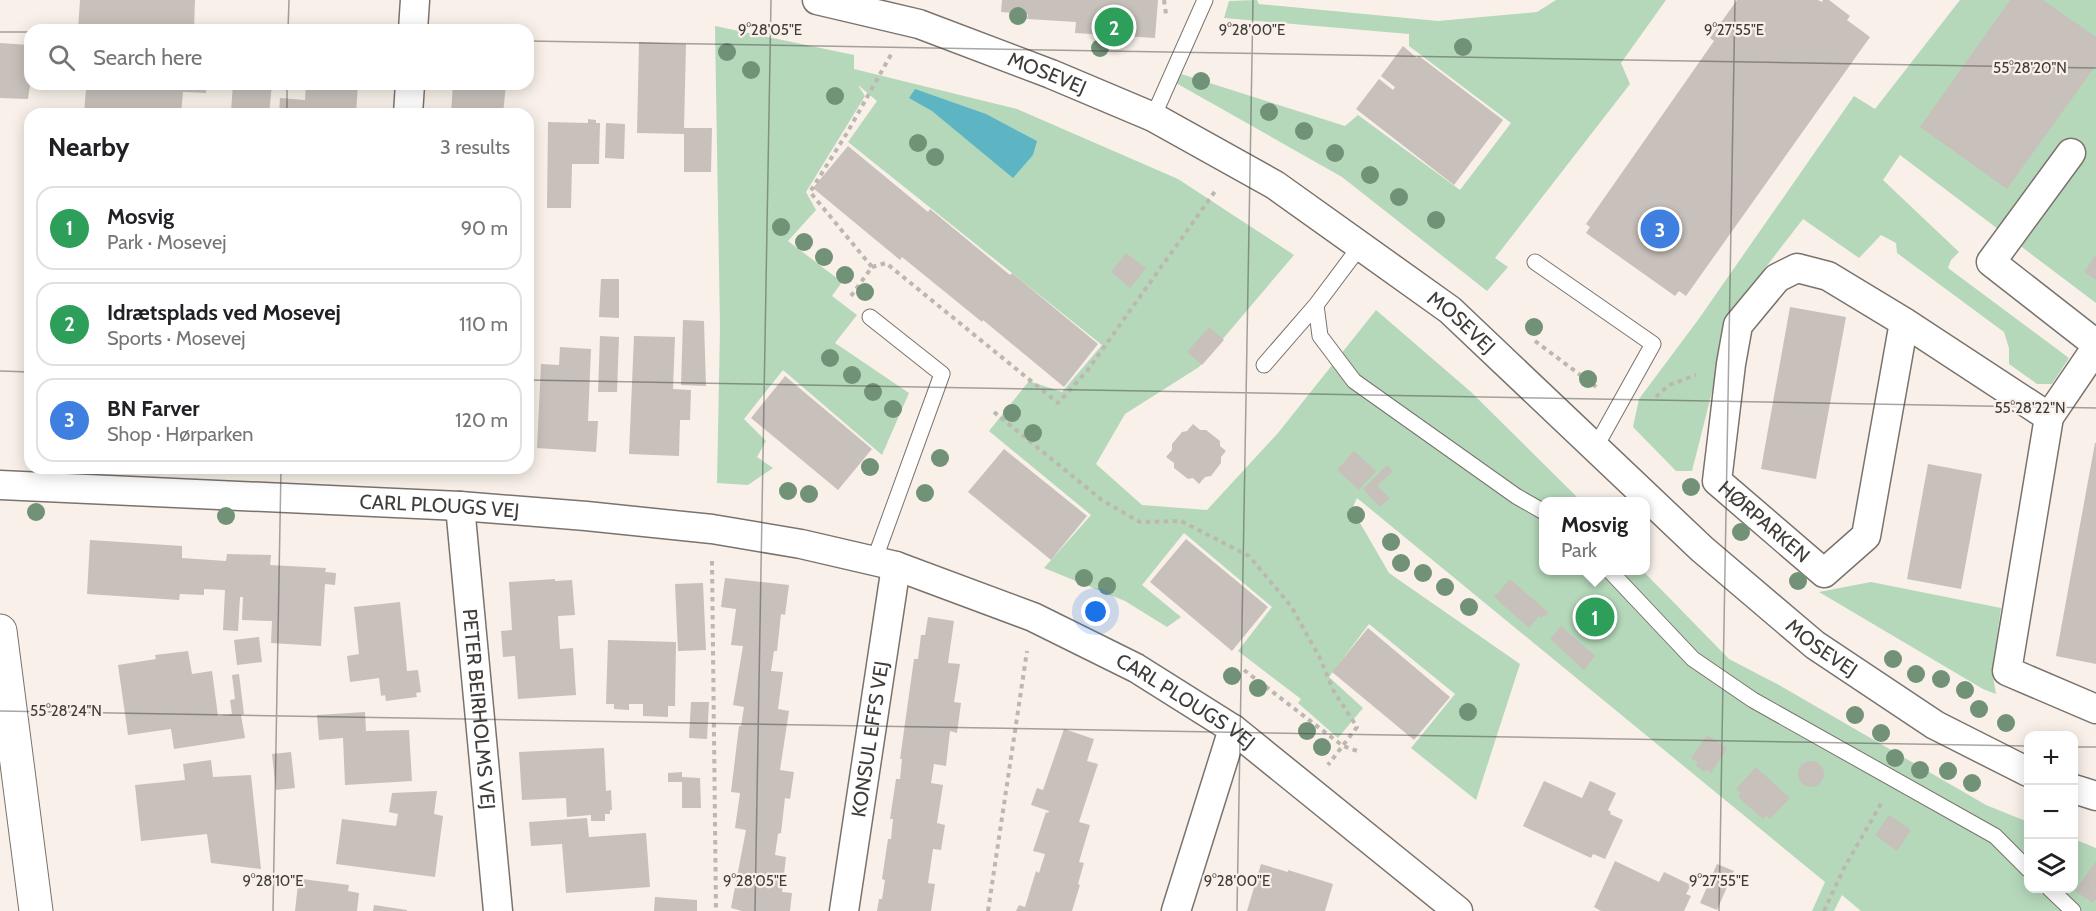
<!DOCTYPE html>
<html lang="en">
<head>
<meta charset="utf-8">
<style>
  body { margin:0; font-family:Cabin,sans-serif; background:#f6f6f6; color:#202124 }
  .controls { position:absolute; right:18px; bottom:18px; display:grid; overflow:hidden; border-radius:12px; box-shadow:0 3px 15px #0003 }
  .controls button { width:54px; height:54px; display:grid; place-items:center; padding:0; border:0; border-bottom:2px solid #e0e0e0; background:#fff; color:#202124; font:30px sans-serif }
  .you { position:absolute; left:1096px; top:612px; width:21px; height:21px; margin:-15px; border:4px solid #fff; border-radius:50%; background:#1a73e8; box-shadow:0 0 0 9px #1a73e833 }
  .badge { display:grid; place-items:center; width:39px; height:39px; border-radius:50%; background:#3f60d2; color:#fff; font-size:20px; font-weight:700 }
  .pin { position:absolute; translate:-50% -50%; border:3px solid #fff; box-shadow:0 2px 6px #0006 }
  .popup { position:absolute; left:1539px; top:497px; width:111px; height:78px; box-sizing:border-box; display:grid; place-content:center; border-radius:12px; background:#fff; filter:drop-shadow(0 2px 4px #0005); font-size:20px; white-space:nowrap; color:#757577 }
  .popup b { font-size:22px; color:#202124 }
  .popup::after { content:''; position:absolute; left:50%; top:100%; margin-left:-12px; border:12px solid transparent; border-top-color:#fff }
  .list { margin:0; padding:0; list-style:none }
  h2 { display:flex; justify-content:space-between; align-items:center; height:78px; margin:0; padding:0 24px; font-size:26px }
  h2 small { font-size:20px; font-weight:400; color:#757577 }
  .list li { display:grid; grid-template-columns:39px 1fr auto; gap:18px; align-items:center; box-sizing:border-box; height:84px; margin:0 12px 12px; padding:0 12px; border:2px solid #e0e0e0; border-radius:18px }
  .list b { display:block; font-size:22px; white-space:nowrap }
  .list p { margin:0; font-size:20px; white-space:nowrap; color:#757577 }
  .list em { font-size:20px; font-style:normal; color:#757577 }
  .icon { flex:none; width:33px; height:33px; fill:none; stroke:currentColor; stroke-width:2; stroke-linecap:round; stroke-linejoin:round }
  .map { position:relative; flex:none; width:2096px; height:911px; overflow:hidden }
  .search { position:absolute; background:#fff; box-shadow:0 3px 15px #0003; left:24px; top:24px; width:510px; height:66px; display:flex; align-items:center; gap:15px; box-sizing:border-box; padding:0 21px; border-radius:18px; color:#757577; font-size:22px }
  .panel { position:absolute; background:#fff; box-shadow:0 3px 15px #0003; left:24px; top:108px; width:510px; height:366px; border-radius:18px }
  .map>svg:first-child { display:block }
  .green { fill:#b5d8ba }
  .water { fill:#5db5c4 }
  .building { fill:#c8c0ba }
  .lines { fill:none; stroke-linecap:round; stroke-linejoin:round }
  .service-casing { stroke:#7a736d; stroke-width:17 }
  .minor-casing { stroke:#7a736d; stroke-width:31 }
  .tertiary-casing { stroke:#7a736d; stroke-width:35 }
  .path { stroke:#bdb7b1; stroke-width:4; stroke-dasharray:4.5 4.5; stroke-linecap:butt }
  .service { stroke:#fff; stroke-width:15 }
  .minor { stroke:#fff; stroke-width:28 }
  .tertiary { stroke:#fff; stroke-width:33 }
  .tree { fill:#729278 }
  .ticks { fill:none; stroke:#3f3c39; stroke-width:1.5; stroke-opacity:0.45 }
  .labels { text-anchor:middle; stroke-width:4.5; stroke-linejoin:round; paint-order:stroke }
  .street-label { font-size:20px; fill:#3f3c39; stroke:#f8f0e9 }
  .ticks-label { font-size:15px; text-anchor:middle; fill:#3f3c39; stroke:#f8f0e9; stroke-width:4.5; stroke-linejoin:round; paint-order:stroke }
</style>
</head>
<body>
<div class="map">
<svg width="2096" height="911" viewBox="0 0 2096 911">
  <rect width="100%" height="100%" fill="#f8f0e9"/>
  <path class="green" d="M1257 0 1259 4 1438 21 1537 12 1556 0H1666L1621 63 1630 84 1495 258 1508 267 1487 291 1342 177 1176 83 1178 73 1345 126 1358 115 1460 190 1511 123 1409 46V34L1224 18 1229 1Z
    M1960 0H2096V303L1900 155 1883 180 1959 252 1951 260 1948 268 2069 358 2052 384H2037L2009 364V348L2004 332 1897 253 1896 243 1881 235 1859 258 1803 219 1725 320 1720 360 1692 471H1676L1633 427 1639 399 1698 320 1854 96 1875 109Z
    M715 26 854 55V69L1017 109 1178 179 1294 255 1199 367 1125 414 1096 464 1142 505 1207 510 1278 433 1376 310 1471 392 1581 501 1544 502V570L1643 571 1729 659 1779 685 1986 805 2028 822V888H2074V839L2096 848V911H1861L1842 895 1834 911H1812L1825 882 1357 498 1352 509 1389 573 1520 664 1476 800 1411 748 1455 694 1369 624 1329 677 1363 708 1338 738 1298 703 1301 699 1238 651 1272 607 1184 533 1142 585 1181 617 1167 627 1125 601 1044 568 1091 515 989 431 1029 381 1062 392 1102 345 848 142 877 101 858 85 865 96 806 192 816 210 788 241 842 282 832 296 857 315 835 343 909 393 882 455 783 370 744 419 766 441 757 457 773 468 748 485 717 483 720 328Z
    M1871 582 2001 608 1992 671 1996 694 1983 689 1819 592Z"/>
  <path class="water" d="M915 89 986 114 1037 141 1033 155 1013 178 932 111 909 98Z"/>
  <path class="building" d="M80 0H195L194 30H78Z
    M1002 0H1158L1155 38 1075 33 1076 22 1027 19 1028 14 1001 12Z
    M1737 0H1818L1822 2 1823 0H1829L1850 16 1847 20 1870 37 1686 296 1679 291 1675 296 1586 233 1590 227 1586 224 1714 41 1710 38Z
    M2010 0H2043L2096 37V65L2007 189 1920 127Z
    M639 42 686 44 684 128H712L711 172H684V134L637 133Z
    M0 43 30 45V85L28 99 0 98Z
    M1403 46 1417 58 1419 56 1503 120 1454 185 1356 109 1379 79 1393 90 1395 87 1381 76Z
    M37 84H206V93L183 92 181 114H84L86 89 37 86Z
    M233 84H272L269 114H249V112L231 111Z
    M306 84H358L356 114H279L280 98 305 100Z
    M453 84H506L503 114H451Z
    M588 119 596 120V123H600L599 164H572L571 208H547L548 122 588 123Z
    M606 123 625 124 624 159 605 158Z
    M848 146 928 212 930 209 1010 275 1012 273 1098 344 1064 387 983 320 982 322 902 257 900 260 813 188Z
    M1126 253 1146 268 1130 288 1111 272Z
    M2096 255V280L2084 272Z
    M601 279H619V318L599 317Z
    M1790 307 1846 317 1816 479 1761 469Z
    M683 320 704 321 706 386 681 385Z
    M1209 327 1224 340 1202 365 1187 352Z
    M600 336 619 337 617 392H598Z
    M634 336 675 337 673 389 691 390 690 420H680L679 456 629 454Z
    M560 347 591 349 588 421H598L596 452 537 448 541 364 559 365Z
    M785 376 872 449 838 490 751 418Z
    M1193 424 1200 430H1206L1220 441V446L1226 451 1221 457V463L1211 476 1205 477 1199 484 1193 478 1188 479 1174 468V463L1166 457 1172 450V444L1182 432 1187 431Z
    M2095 443H2096V664L2056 656Z
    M1004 449 1087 516 1051 560 968 492Z
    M1354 451 1376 471 1359 490 1337 470Z
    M1928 464 1982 474 1961 589 1907 579Z
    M1387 465 1393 471 1377 486 1390 498 1380 507 1363 489Z
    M1186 539 1268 607 1232 651 1150 582Z
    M90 540 182 546V558L226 561 227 554 271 555 270 565 326 568 325 572 336 573 335 585 325 584 321 646 271 643 272 621 242 620 243 597H240L238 631 223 630 225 590 204 589V595L180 594 179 600 87 594Z
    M725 578 789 585 785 615 781 614 777 651H774L771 671 783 672 778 709 789 711 780 770 794 772 790 799 785 798 781 833 778 834 775 855 786 857 782 892 792 893 790 911H742L731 908 746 830 735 828 740 793 731 792 739 726H741L744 707 733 705 743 646 731 645 736 609 721 607Z
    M555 579V581L572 580 575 615 558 616 560 649 573 648 576 695 518 699 515 656 503 657 501 631 512 630 509 582Z
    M1510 579 1549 613 1541 618 1539 616 1529 628 1494 597Z
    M703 583 706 650 678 651 675 584Z
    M400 602 407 671 418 670 421 692 416 693 417 697 386 701 385 695 381 696 379 678 350 682 347 656 359 654 354 607Z
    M928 617 954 621 948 663 960 664 954 702 961 703 957 733 950 731 946 766 934 764 931 783 943 785 937 823 945 825 941 850 933 849 928 883 935 884 931 911H877L879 899H882L885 880 882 879 888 839H891L893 819H890L896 779H900L902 759H900L914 659H918L921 635H925Z
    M1561 626 1595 656 1584 670 1550 639Z
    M1368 628 1450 697 1414 740 1332 672Z
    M259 637 262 662 237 665 234 640Z
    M608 640 676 642 675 706H668V717L643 716V704H629V710L614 709V704H606Z
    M188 651 192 674 212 671 218 716 232 714 230 700 235 699 232 675 239 674 244 714 241 715 245 738 174 749 171 729 128 735 118 665 156 659 155 655Z
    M691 702H709L707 739 689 738Z
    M365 712 366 731 409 730 412 781 345 785 343 738 319 740 317 715Z
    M1064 729 1094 739 1087 761 1098 764 1079 822 1090 825 1079 862 1084 863 1078 884 1080 885 1072 911H1016L1019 905 1025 907 1036 871 1039 873 1045 854 1033 851 1046 812 1048 813 1049 811 1031 805 1037 788 1043 790Z
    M1707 735 1727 748 1711 773 1706 769 1704 772 1696 766 1698 763 1691 758Z
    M604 748 606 791 611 790 612 810H610V814H605V821H591V815L567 817 566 798 522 800 519 752Z
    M291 752 295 788 276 790 272 754Z
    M211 760 213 777 251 775 261 869 211 863 207 834 141 841 135 785 185 780 183 764Z
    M1798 774a13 13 0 1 1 26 0a13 13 0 1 1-26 0Z
    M1756 767 1790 798 1770 819 1766 816 1763 819 1738 797 1741 793 1736 789Z
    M682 772V777L700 778 701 808H682V782H668V773Z
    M1544 781 1582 798 1590 781 1616 793 1608 810 1611 812 1610 814 1623 820 1605 859 1593 854 1591 858 1523 826Z
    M437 791 434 814 443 816 435 877 336 864 342 819 396 826 398 814 389 812 392 793Z
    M1889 815 1911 830 1897 851 1875 835Z
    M587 818 589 837 646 833 650 887 566 893 562 844 531 846 529 822Z
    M1615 861 1659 882 1664 872 1691 885 1686 894 1691 896 1684 911H1601L1594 907Z
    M2096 861V899L2093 903 2075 891Z
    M1261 864 1288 872V870L1333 884 1325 911H1247Z
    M1717 864 1734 871 1717 910 1700 903Z
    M302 879 349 885 348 891 359 893 357 911H295L298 884H301Z
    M655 897 697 900V911H654Z
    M374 905 407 910V911H373Z"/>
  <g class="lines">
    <g class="service-casing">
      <path id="service" d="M1153 117 1205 0
        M1361 245 1316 305 1320 336 1354 381 1516 496 1544 512
        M1535 262 1653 344 1595 448
        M870 317 942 374 874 561
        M1264 365 1316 305
        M1609 570 1693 659 1753 700 1995 836 2028 869
        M2049 888 2073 911"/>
    </g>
    <g class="minor-casing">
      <g id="minor">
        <path id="s1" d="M817 0 919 24 1051 74 1153 117 1275 185 1450 310 1702 549 1815 645 1935 725 2028 772"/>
        <path d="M413 30 415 0"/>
        <path d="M408 114 410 84"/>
        <path d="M2071 153 1991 262 2096 344"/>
        <path id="s2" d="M1904 322 1828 276 1797 268 1777 278 1738 325 1731 364 1717 481 1824 573 1866 536 1904 322 2049 417"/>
        <path d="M2096 348 2049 417 2007 671 2096 709"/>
        <path id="s3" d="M0 485 460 506 586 516 712 529 801 544 896 566 1033 617 1136 668 1233 729 1458 911"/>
        <path id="s4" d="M460 506 498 911"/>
        <path d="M2074 789 2096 796"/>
        <path id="s5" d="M844 911 896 566"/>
        <path d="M1176 911 1233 729"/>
      </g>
    </g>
    <g class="tertiary-casing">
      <path id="tertiary" d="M0 631 36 911"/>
    </g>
    <path class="path" d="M1164 0 1166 14 1168 16
      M872 267 886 263 1058 403 1087 371 1216 190
      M851 296 872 267 810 192 847 133 893 51
      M1535 341 1599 389
      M1656 397 1669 385 1696 375
      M994 412 1103 501 1140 522 1181 521 1249 556 1291 606 1321 660 1333 690 1357 727 1328 765
      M712 561 716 911
      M1244 670 1343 746 1360 752
      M988 911 1027 651
      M1824 911 1844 868 1882 802"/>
    <use href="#service" class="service"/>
    <use href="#minor" class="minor"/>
    <use href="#tertiary" class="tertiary"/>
  </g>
  <g class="tree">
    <circle cx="1018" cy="16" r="9"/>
    <circle cx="1463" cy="47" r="9"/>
    <circle cx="1100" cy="48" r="9"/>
    <circle cx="727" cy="52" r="9"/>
    <circle cx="751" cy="70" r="9"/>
    <circle cx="1201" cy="81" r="9"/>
    <circle cx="835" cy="96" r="9"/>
    <circle cx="1269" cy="112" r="9"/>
    <circle cx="1304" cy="131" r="9"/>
    <circle cx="918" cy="143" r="9"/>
    <circle cx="1335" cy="153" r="9"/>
    <circle cx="935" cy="157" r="9"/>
    <circle cx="1370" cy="175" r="9"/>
    <circle cx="1399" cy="197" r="9"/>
    <circle cx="1436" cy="220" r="9"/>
    <circle cx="781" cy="227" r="9"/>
    <circle cx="804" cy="242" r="9"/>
    <circle cx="824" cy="257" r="9"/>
    <circle cx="845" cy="275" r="9"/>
    <circle cx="865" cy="292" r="9"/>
    <circle cx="1534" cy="327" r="9"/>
    <circle cx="830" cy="358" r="9"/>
    <circle cx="852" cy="375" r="9"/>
    <circle cx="1588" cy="379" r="9"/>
    <circle cx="873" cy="392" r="9"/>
    <circle cx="893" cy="409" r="9"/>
    <circle cx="1012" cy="413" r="9"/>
    <circle cx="1033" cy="433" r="9"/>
    <circle cx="940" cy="458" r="9"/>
    <circle cx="870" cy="467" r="9"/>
    <circle cx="1691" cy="487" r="9"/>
    <circle cx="788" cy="491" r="9"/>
    <circle cx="925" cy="493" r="9"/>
    <circle cx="809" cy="494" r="9"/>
    <circle cx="36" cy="512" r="9"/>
    <circle cx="1356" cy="515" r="9"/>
    <circle cx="226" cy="516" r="9"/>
    <circle cx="1741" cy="532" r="9"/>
    <circle cx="1391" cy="542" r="9"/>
    <circle cx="1401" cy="563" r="9"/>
    <circle cx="1423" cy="573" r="9"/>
    <circle cx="1084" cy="578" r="9"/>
    <circle cx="1798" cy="581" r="9"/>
    <circle cx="1107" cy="586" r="9"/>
    <circle cx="1445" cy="587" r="9"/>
    <circle cx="1469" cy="607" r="9"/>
    <circle cx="1893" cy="659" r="9"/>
    <circle cx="1916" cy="674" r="9"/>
    <circle cx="1232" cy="676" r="9"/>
    <circle cx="1941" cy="679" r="9"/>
    <circle cx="1258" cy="688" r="9"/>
    <circle cx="1965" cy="690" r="9"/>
    <circle cx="1979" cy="709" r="9"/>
    <circle cx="1468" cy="712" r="9"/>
    <circle cx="1855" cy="715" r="9"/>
    <circle cx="2006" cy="723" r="9"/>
    <circle cx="1307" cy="731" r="9"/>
    <circle cx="1881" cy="733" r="9"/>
    <circle cx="1322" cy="747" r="9"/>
    <circle cx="1895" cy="758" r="9"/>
    <circle cx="1920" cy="770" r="9"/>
    <circle cx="1948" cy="771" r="9"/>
    <circle cx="1972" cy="783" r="9"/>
  </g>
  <path class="ticks" d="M288 30 289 0M0 32H30M528 41 2096 68M287 114V84M0 371 30 372M528 380 2096 408M0 711 2028 746M2074 747H2096M273 911 281 468M755 911 771 0M1237 911 1253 0M1719 911 1735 0"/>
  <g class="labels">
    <g class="street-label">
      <text dy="7" stroke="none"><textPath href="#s1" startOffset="242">MOSEVEJ</textPath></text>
      <text dy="7" stroke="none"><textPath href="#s1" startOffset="728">MOSEVEJ</textPath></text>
      <text dy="7" stroke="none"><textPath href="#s3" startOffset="440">CARL PLOUGS VEJ</textPath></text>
      <text dy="7" stroke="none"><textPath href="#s2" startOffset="424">HØRPARKEN</textPath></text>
      <text dy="7" stroke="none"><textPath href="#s1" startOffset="1214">MOSEVEJ</textPath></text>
      <text dy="7" stroke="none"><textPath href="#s3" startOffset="1222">CARL PLOUGS VEJ</textPath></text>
      <text dy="7" stroke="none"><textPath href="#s4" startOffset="204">PETER BEIRHOLMS VEJ</textPath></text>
      <text dy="7" stroke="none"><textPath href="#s5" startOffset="174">KONSUL EFFS VEJ</textPath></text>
    </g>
  </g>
  <g class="ticks-label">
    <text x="770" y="35">9°28'05"E</text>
    <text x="1252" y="35">9°28'00"E</text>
    <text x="1734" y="35">9°27'55"E</text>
    <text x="2030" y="73">55°28'20"N</text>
    <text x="2030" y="413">55°28'22"N</text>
    <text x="66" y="716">55°28'24"N</text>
    <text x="273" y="886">9°28'10"E</text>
    <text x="755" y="886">9°28'05"E</text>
    <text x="1237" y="886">9°28'00"E</text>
    <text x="1719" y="886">9°27'55"E</text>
  </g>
</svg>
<div class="controls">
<button>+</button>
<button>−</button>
<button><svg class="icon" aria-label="layers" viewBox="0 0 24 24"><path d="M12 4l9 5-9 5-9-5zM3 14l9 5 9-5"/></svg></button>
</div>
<div class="you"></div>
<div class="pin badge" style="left:1595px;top:617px;background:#2e9e5b">1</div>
<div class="popup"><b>Mosvig</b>Park</div>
<div class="pin badge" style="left:1114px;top:27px;background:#2e9e5b">2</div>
<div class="pin badge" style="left:1660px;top:229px;background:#3f7fe0">3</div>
<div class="search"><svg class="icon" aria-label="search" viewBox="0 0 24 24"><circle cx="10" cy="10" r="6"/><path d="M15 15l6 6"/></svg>Search here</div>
<section class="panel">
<h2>Nearby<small>3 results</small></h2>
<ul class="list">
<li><span class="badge" style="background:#2e9e5b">1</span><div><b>Mosvig</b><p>Park · Mosevej</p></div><em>90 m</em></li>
<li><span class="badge" style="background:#2e9e5b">2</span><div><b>Idrætsplads ved Mosevej</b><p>Sports · Mosevej</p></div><em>110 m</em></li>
<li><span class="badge" style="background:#3f7fe0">3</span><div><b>BN Farver</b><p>Shop · Hørparken</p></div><em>120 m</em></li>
</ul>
</section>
</div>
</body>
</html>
